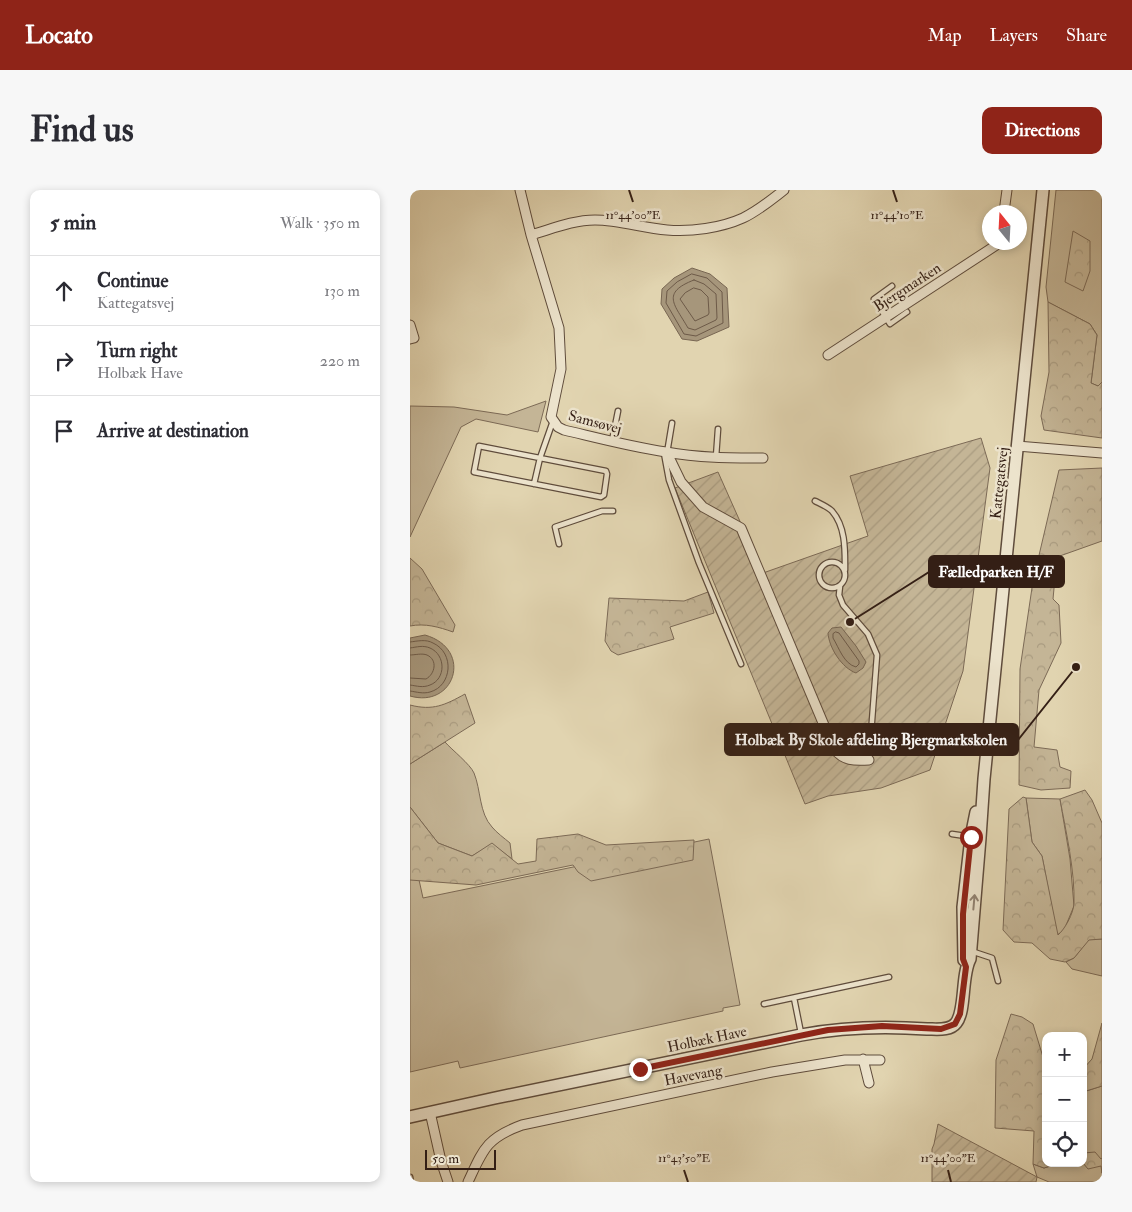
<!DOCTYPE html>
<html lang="en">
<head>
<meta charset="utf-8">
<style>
  body { margin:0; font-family:"IM FELL Double Pica",serif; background:#f7f7f7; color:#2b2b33 }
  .controls { position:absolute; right:15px; bottom:15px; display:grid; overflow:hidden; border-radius:10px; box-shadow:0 2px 8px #0003 }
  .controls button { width:45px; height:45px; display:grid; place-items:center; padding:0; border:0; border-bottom:1px solid #e1e1e2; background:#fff; color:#2b2b33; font:25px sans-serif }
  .compass { position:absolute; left:572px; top:15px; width:45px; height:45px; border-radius:50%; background:#fff; box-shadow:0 2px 8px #0003; rotate:342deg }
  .scale { position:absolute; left:15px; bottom:12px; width:71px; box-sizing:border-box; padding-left:5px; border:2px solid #341f15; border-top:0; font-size:14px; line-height:18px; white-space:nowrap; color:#341f15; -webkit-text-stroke:4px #ece3cc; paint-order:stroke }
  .stop { position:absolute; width:15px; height:15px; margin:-11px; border:4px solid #8f2418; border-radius:50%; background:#fff }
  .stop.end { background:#8f2418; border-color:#fff; box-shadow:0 1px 5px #0008 }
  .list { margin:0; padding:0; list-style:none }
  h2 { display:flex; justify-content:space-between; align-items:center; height:65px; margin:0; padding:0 20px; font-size:21px }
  h2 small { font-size:16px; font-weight:400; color:#7c7c81 }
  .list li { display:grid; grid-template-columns:32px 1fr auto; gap:15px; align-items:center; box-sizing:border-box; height:70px; padding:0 20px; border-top:1px solid #e1e1e2 }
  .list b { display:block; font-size:19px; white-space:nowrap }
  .list p { margin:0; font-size:16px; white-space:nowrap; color:#7c7c81 }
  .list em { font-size:16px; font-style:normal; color:#7c7c81 }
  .icon { flex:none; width:28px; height:28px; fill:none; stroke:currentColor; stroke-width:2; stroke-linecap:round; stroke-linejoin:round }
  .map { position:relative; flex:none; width:692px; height:992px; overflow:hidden; border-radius:10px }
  header { display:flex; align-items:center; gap:30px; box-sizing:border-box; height:70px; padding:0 25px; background:#8f2418; color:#fff }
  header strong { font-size:24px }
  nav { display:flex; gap:28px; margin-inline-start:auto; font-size:18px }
  .intro { display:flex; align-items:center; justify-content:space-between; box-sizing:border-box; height:120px; padding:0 30px }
  h1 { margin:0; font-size:35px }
  .button { padding:12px 22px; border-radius:10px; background:#8f2418; color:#fff; font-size:18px; font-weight:700 }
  main { display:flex; gap:30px; padding:0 30px }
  aside { flex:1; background:#fff; border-radius:10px; box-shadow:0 2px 8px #0003 }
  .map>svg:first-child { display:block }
  .grass { fill:#c4b596; stroke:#7c6a56 }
  .forest { fill:url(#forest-crowns); stroke:#7c6a56 }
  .garden { fill:url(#garden-furrows); stroke:#7c6a56 }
  .water { fill:#a6967b; stroke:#786652 }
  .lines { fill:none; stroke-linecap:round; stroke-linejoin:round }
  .shore { stroke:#6d5a48; stroke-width:1 }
  .service-casing { stroke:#5f4c3c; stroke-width:7 }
  .minor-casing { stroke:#5f4c3c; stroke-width:11 }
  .tertiary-casing { stroke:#5f4c3c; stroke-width:14 }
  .service { stroke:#ece3cc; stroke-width:4.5 }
  .minor { stroke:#ece3cc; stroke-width:9 }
  .tertiary { stroke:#ece3cc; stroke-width:11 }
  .oneway { stroke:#908170 }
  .route { stroke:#8f2418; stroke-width:6 }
  .ticks { fill:none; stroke:#341f15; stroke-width:2 }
  .labels { text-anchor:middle; stroke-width:5; stroke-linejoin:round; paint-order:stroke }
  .street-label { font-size:15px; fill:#341f15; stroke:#ece3cc }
  .ticks-label { font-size:12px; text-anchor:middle; fill:#341f15; stroke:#ece3cc; stroke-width:5; stroke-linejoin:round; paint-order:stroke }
  .leader { fill:none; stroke:#341f15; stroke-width:2 }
  .callout-dot { fill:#341f15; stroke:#ece3cc; stroke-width:2 }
  .callout { fill:#341f15; stroke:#341f15; stroke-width:2 }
  .callout-label { font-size:16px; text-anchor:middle; font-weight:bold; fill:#fff }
</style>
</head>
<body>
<header>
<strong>Locato</strong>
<nav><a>Map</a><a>Layers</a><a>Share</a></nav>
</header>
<div class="intro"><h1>Find us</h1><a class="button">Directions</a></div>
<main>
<aside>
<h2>5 min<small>Walk · 350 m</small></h2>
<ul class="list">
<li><svg class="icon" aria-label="ahead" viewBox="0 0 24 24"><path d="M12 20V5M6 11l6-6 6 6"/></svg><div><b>Continue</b><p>Kattegatsvej</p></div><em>130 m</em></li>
<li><svg class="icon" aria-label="right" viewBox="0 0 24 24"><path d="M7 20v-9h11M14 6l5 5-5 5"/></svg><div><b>Turn right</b><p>Holbæk Have</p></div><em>220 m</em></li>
<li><svg class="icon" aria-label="arrive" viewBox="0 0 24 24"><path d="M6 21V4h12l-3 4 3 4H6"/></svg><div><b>Arrive at destination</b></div></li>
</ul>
</aside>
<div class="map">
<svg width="692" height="992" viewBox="0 0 692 992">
  <defs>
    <pattern id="forest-crowns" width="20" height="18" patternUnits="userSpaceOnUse" patternTransform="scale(1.25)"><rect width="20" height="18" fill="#c4b596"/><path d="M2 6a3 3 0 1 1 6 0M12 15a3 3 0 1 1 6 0" fill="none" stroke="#a99b80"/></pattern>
    <pattern id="garden-furrows" width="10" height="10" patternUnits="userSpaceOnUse" patternTransform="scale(1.25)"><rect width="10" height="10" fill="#c4b596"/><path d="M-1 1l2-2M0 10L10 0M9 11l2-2" fill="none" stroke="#a99b80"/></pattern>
  </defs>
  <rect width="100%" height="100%" fill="#e1d4b0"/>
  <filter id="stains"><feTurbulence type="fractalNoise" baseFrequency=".004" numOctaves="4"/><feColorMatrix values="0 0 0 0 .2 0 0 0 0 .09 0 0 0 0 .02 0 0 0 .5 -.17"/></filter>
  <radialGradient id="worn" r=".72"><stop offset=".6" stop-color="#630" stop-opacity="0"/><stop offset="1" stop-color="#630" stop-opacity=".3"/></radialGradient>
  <path class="grass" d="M646 0H692V192L688 196 681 193 687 145 680 134 638 112 636 97Z
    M136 211 128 242 66 229 51 237 0 347V216L44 217 97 225Z
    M35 552C42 560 60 574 64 583 71 600 69 623 82 637 87 643 94 648 100 653L102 669 82 654 62 666 28 653 0 617V574Z
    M616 608 650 609 660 669 664 716 654 740 647 745 632 666 622 652Z
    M0 649 13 708 299 649 330 815 313 818V821L50 878 48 871 0 882Z
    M679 749H692V786L662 779 656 772 664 768Z
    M692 896V992H639L627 987 623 974 634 978 650 973H673V902Z"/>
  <path class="forest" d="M663 41 680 51V81L673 101 655 92Z
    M638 112 680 134 687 145 681 193 688 196 692 192V248L634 240 631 226 639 182Z
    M692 278V351L647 367 643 409 649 415 651 453 629 500 624 557 647 560 650 577 661 581 660 598 631 600 609 595 610 479 623 391 649 280Z
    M0 368 12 379 45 435 43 442C29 437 15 433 0 436Z
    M298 402 304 423 260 437 264 449 208 465 201 461 195 451 199 408 274 411Z
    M55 504 65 533 0 574V515C23 521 35 515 55 504Z
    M675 600 682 610 692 633V749L679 750 664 768 655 772 640 769 622 753 604 752 593 740 599 619 613 607 616 608 622 652 632 666 648 745C655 739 663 724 664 714 665 681 656 642 650 609Z
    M0 617 28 653 62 666 82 653 108 674 126 671 127 649 168 644 196 655 284 650 283 670 181 691 168 682 163 675 66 695 0 690Z
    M601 824 612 827 623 834 636 877V973H650L634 978 623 974 624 941 585 938 586 870Z
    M692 833V896L673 902V879L682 869Z
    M685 962 691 969 692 968V983L691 976 678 979 673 973 674 963Z"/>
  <path class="garden" d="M571 248 580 278 553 481 520 580 471 598 418 606 395 614 265 298 308 282 353 383 458 346 440 286Z
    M528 934 627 987 626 992H522V959L524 954Z"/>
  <path class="water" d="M282 78 300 84 317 98 319 137 287 151 272 149 251 114 252 99 264 88Z
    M431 437 446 456 456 472 453 478 446 483C432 478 419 458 418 443L422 438Z
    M15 445C64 459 45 519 0 506V448Z"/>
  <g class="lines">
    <path class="shore" d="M282 84 297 88 312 102 313 133 286 146 274 144 256 113 257 101 267 92Z
      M284 90 294 94 306 104 307 128 306 130 285 140 278 138C265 115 250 103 284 90Z
      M284 98 291 100 298 107 299 123 298 125 285 131 270 109 275 103Z
      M426 442 429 443 449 471V474L446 477C434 474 429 458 423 448V444Z
      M0 452C8 451 16 449 23 453 45 463 42 496 20 502 13 504 7 502 0 501
      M0 458C7 457 13 455 20 458 36 465 36 489 20 495 13 498 7 496 0 495
      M0 465C5 465 12 463 17 465 28 470 25 484 16 489L0 488"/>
    <g class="service-casing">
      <path id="service" d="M482 96 464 109 480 134 497 122
        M202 251 208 221
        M69 256 196 281 197 284 194 305 191 307 64 282Z
        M254 263 259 290 289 373 331 474
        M257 263 262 233
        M306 267 308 239
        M124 294 130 268 143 231
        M405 311C411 314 418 317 422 321 436 337 435 361 435 380
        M149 354 145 337 192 321H203
        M409 385a13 13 0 1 1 26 0a13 13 0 1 1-26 0Z
        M430 396 429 405 433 415 458 444 467 465 459 570
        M542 644 562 647
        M561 761 582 768 588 791
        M384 808 391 843
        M354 814 479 787
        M0 987 1 992"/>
    </g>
    <g class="minor-casing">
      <path id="minor" d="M110 0 121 45 149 138 151 179 141 227 148 237 154 240C188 248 222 257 256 262 288 268 321 268 353 268
        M594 22 597 0
        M121 45C142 39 163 30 185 30 209 30 233 38 257 40 281 42 311 38 333 28 348 21 361 10 374 0
        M0 135 4 148 0 149
        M418 165 591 52
        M607 256 692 263
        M257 263 271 292 293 317 331 338 424 559C434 571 444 571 459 570
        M453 869 459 893
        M20 922 31 971 38 992
        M58 992C73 960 76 948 112 935L362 882 435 870H470"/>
    </g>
    <g class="tertiary-casing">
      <path id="tertiary" d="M554 770 553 717 561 647 566 622
        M0 927 85 908 391 845C433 837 475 836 517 839 527 839 540 841 546 833 556 821 551 786 560 769L570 648 574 589 633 0"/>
    </g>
    <use href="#service" class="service"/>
    <use href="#minor" class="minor"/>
    <use href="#tertiary" class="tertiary"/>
  </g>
  <defs><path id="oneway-shaft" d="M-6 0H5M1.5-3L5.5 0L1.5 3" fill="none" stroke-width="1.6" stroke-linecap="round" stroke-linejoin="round" transform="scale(1.25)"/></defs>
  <use class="oneway" href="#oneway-shaft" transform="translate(564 712) rotate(-85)"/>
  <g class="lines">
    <path class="route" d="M230 879 418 840 472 836 531 839 545 834 550 824 556 777 553 769V724L561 647"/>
  </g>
  <path class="ticks" d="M219 0 223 12M483 0 487 12M274 980 278 992M538 980 541 992"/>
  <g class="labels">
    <g class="street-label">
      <text transform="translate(497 97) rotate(-33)" y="5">Bjergmarken</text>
      <text transform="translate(185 232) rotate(15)" y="5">Samsøvej</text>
      <text transform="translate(589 293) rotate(-84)" y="5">Kattegatsvej</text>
      <text transform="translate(297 849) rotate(-12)" y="5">Holbæk Have</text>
      <text transform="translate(283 885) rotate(-11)" y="5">Havevang</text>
    </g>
  </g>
  <g class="ticks-label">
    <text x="223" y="29">11°44'00"E</text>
    <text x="487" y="29">11°44'10"E</text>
    <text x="274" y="972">11°43'50"E</text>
    <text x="538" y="972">11°44'00"E</text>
  </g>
  <path class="leader" d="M440 432L519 382M666 477L608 550"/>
  <g class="callout-dot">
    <circle cx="440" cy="432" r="5"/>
    <circle cx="666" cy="477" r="5"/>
  </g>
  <g class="callout">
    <rect x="519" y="366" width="135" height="31" rx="5"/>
    <rect x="315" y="534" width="293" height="31" rx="5"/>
  </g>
  <g class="callout-label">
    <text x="586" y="387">Fælledparken H/F</text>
    <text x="461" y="555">Holbæk By Skole afdeling Bjergmarkskolen</text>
  </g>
  <rect width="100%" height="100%" filter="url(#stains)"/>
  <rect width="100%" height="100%" fill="url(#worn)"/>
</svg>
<div class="controls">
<button>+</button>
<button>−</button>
<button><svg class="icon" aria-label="locate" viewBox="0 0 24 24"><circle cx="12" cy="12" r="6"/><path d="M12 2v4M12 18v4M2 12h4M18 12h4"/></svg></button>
</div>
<svg class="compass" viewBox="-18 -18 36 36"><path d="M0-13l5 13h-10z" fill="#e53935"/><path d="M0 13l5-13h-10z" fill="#7c7c81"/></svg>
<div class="scale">50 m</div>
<div class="stop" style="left:561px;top:647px"></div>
<div class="stop end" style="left:230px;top:879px"></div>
</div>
</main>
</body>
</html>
